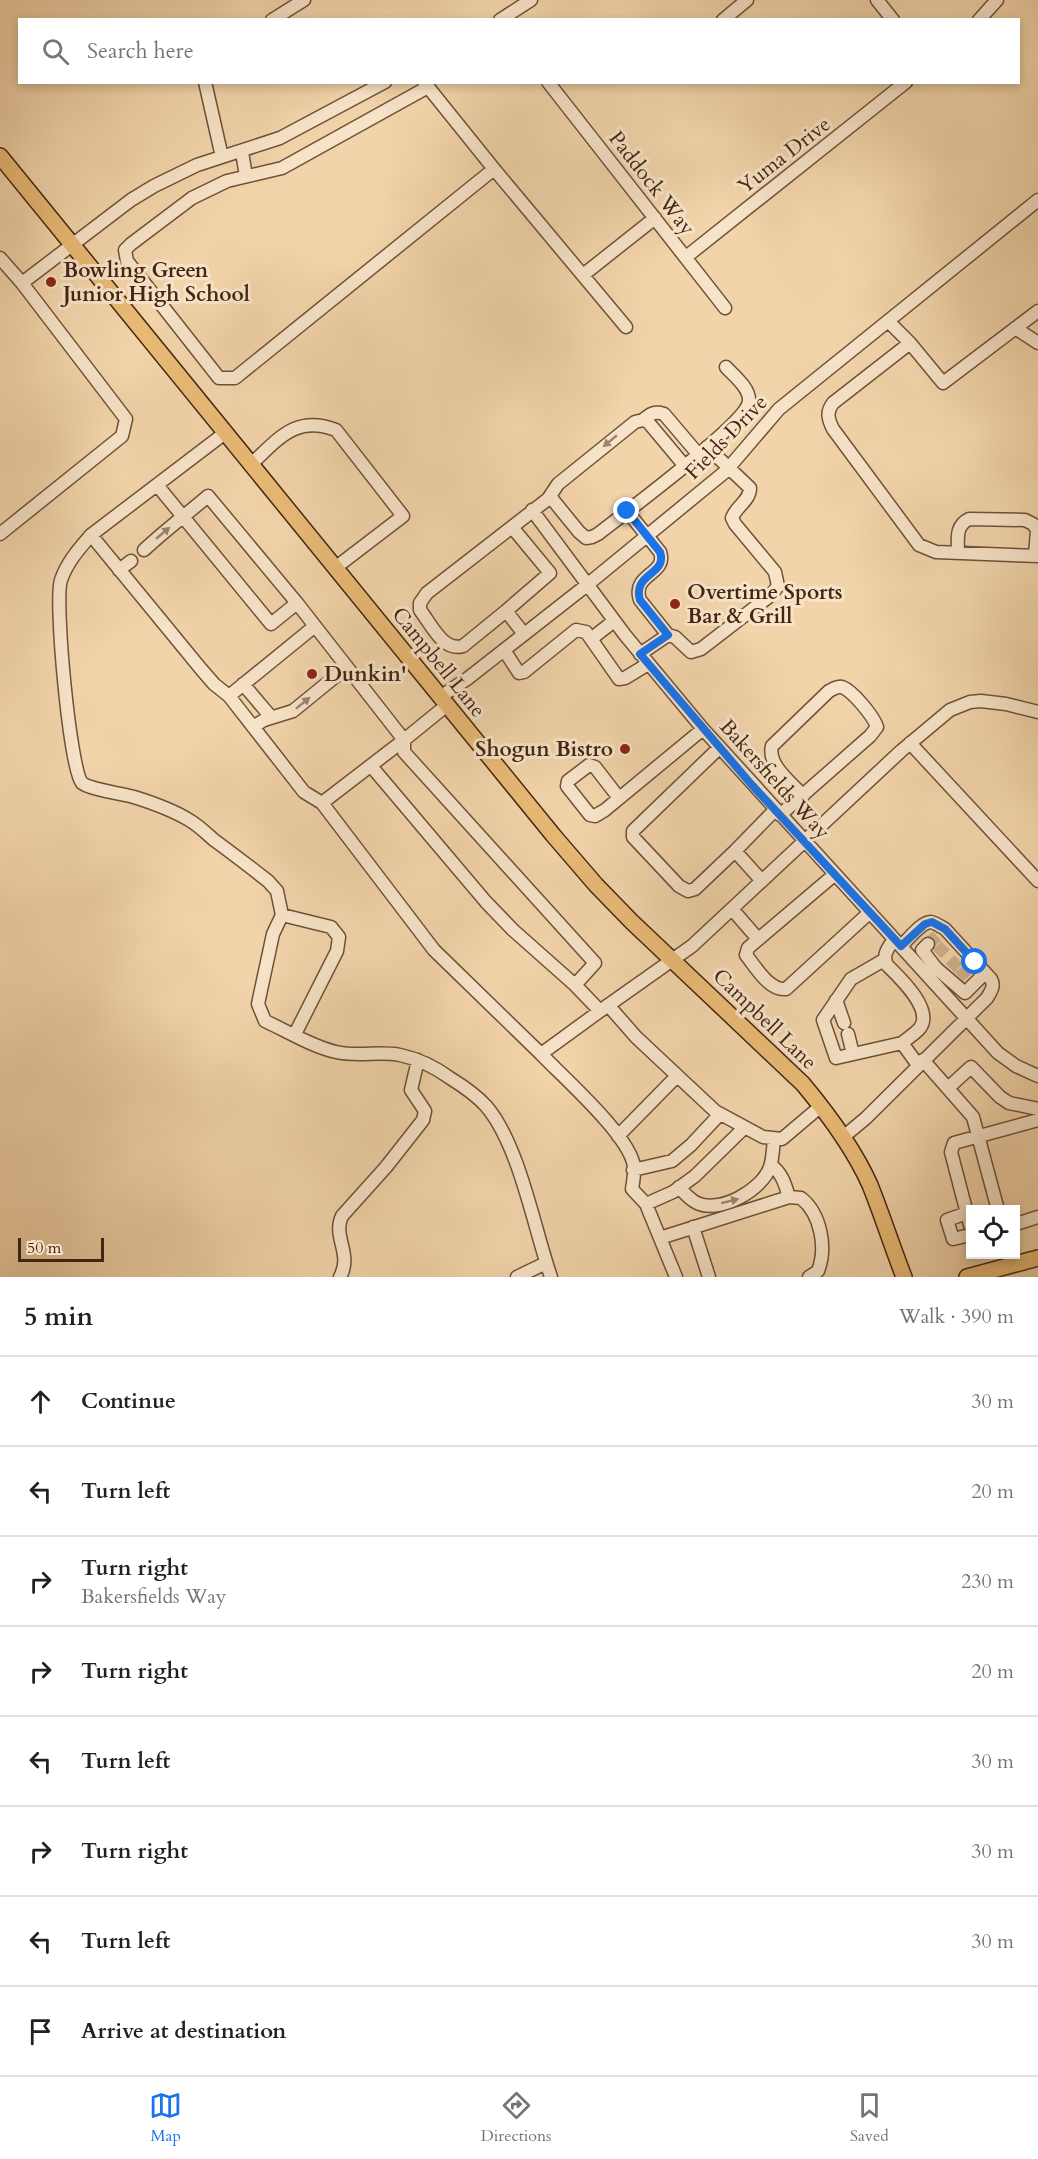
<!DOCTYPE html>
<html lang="en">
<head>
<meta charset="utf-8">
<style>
  body { margin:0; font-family:Cardo,serif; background:#f6f6f6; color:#202124 }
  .controls { position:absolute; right:18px; bottom:18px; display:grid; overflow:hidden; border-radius:0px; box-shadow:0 3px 9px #0003 }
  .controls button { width:54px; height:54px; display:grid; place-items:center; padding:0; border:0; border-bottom:2px solid #e0e0e0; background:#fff; color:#202124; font:30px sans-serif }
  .scale { position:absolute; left:18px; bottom:15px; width:86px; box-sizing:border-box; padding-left:6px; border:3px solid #432513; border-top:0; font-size:16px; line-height:21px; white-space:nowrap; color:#432513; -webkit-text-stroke:4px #f7e3c8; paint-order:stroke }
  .stop { position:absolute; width:18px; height:18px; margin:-14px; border:4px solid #1a73e8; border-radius:50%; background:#fff }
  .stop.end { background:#1a73e8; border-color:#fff; box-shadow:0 2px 6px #0008 }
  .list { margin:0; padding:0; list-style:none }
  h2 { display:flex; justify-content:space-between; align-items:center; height:78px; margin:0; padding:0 24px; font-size:26px }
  h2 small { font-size:20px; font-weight:400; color:#757577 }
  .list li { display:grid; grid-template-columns:39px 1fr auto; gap:18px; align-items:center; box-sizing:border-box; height:90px; padding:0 24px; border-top:2px solid #e0e0e0 }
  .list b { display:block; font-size:22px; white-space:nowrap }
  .list p { margin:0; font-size:20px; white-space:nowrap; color:#757577 }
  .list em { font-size:20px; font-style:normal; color:#757577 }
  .icon { flex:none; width:33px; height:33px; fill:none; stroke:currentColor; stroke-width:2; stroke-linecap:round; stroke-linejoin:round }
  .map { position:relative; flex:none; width:1038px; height:1277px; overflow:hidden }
  .search { position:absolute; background:#fff; box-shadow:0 3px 9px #0003; left:18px; right:18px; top:18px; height:66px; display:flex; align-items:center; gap:15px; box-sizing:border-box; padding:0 21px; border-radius:0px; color:#757577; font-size:22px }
  .sheet { height:798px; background:#fff }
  nav { display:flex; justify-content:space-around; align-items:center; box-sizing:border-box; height:84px; border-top:2px solid #e0e0e0; background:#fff; font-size:16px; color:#757577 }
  nav a { display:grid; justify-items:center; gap:3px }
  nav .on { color:#1a73e8 }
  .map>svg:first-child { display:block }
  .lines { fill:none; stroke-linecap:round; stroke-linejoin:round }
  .minor-tunnel { stroke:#cfb18c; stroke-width:12; stroke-dasharray:12 6; stroke-linecap:butt }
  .minor-casing { stroke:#6f5139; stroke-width:15 }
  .major-casing { stroke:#432513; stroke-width:18 }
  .minor { stroke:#f7e3c8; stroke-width:12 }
  .major { stroke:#e9ba75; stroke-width:15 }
  .oneway { fill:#9d846e }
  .route { stroke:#1a73e8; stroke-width:8 }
  .poi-dot { fill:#8f2418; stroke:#f7e3c8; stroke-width:2 }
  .labels { text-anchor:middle; stroke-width:6; stroke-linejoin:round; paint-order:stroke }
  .street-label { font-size:21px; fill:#432513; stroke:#f7e3c8 }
  .poi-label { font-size:21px; font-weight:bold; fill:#432513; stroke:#f7e3c8; text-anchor:start }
</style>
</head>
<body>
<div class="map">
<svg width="1038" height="1277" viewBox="0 0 1038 1277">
  <rect width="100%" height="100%" fill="#f2d4aa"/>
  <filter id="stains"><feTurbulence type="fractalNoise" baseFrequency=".00333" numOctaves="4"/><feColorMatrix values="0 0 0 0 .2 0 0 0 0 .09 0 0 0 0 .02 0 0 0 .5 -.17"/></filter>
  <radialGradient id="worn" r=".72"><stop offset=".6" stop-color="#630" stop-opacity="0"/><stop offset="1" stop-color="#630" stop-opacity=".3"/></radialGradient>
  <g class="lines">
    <path class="minor-tunnel" d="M928 944 937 936
      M937 954 946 945
      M950 968 959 959
      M959 977 968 969"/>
    <g class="minor-casing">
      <path id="minor" d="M877 0 893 20
        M272 20 304 0
        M500 20 531 0
        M723 20 747 0
        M979 20 997 0
        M205 82 222 157
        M424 82 494 169 626 327
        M548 82 725 308
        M428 87 282 168 227 181 192 198 131 244 125 250 127 261 219 378H235L494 169
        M242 152 246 176
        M686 257 906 82
        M0 258 22 283 126 419 122 436 0 534
        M583 275 655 218
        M22 283 131 200 154 186 197 165 280 138 385 82
        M1038 311 943 383 910 343 833 403C826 412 828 419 833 429L919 545 936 552 1038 556
        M888 321 910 343
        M1015 328 1038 343
        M643 420C650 414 654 411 664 414L698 454
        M225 433 91 535C79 549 67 562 61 580 54 600 70 769 82 783 89 789 123 794 134 797 153 803 173 810 189 820 198 825 206 833 214 840 232 853 250 867 268 881L277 891 282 915
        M250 465C278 440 295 414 336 430L403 516 335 568
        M548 499 558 484 635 422 643 420 648 422 684 465
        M532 510 625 635 703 729 998 1053 1016 1066 1038 1076
        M627 511 660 552C668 575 631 573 640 600L668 635
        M91 535 201 669 214 684 229 696
        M144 550C164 531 187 514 208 496L297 603 271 624 157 485
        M958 553C958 539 955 526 969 519L1025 520 1033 524 1037 530 1035 556
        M119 570 131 561
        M297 603 404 740 447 705
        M506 611 463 646C443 652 431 624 420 610V603L427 593 512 527
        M315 626 229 696 304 792 322 803
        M524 634 506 611 550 573 512 527 548 499 553 500 579 532 586 538 592 537 598 534C622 515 747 423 749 401 750 388 734 376 726 367
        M591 639 619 679 625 678 648 664
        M504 650 519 673 524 672 576 630 586 632 591 639 614 621
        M640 654 668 635 675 637 691 652 701 649 771 595 778 586 775 572 735 524 732 518C736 506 750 501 750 488L707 447
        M243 684 271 717
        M440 697 467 679 587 585 726 471 779 409 1038 200
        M253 727 264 720 293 711 347 667
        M404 740V752L595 963 575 985 600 1011 692 946 901 751 950 710 970 702 981 701 1006 704 1038 712
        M404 740 322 803 434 950 541 1054 600 1011
        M910 743 1038 881
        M719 748 633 831V837L679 886 688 891 695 889 735 851 762 881
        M371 766 486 902 513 930 575 985
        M619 798 595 767 589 765 568 781 567 786 590 815 595 816 605 810 703 729
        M780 815 870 736 877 727C874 717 853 691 842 687 838 686 833 689 829 691L772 746C767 765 791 782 803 796
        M735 851 775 810
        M834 875 748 948 746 955C755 966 769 991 786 989L869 913
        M732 909 758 939
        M894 939C888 948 882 955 887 965 899 977 934 1009 920 1028 916 1033 908 1038 902 1043L918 1065
        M928 944 922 950 936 968
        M884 960 851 979 823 1020 836 1058 902 1043
        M928 975 936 968 965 993 985 973
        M836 1000 844 1023
        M608 1005 636 1037 715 1111 763 1137 782 1139 821 1106
        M295 1034 337 951 339 937 331 927 282 915 273 934 258 1004 265 1021C287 1031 313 1047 336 1052 357 1057 379 1051 400 1055 419 1059 435 1067 450 1078 463 1086 476 1095 486 1106 519 1144 534 1228 551 1277
        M848 1034 853 1054
        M541 1054C564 1078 629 1135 634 1166 635 1173 633 1182 632 1189L646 1204
        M923 1060 973 1117 998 1210
        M948 1088 971 1067 1000 1097 1009 1103 1038 1109
        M618 1136 677 1076
        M842 1138 866 1118 987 998C991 991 995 986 991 979L945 929C941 927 936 923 931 922 921 922 908 940 901 946
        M771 1165C782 1173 785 1184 789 1197
        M633 1170 672 1161 691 1145 720 1114
        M679 1187C684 1193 689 1199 697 1203 720 1214 762 1190 770 1167 773 1158 773 1147 774 1139
        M967 1213 947 1220 953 1239 970 1235
        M1016 1224 1038 1217
        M970 1225 951 1152 954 1143 1038 1120
        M693 1227 709 1277
        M660 1238 789 1197 801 1198C821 1214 827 1248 818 1271L809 1277
        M340 1277C353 1254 332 1237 342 1216L386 1167 423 1120 425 1111 411 1090 418 1060
        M517 1277 546 1263
        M676 1277 646 1204 673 1192 695 1176 744 1128"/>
    </g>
    <g class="major-casing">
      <path id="major" d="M0 156 553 835 596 885 632 922 803 1084C828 1114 854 1149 870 1185 882 1215 892 1246 904 1277
        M967 1277 1038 1258"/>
    </g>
    <use href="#minor" class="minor"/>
    <use href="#major" class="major"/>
  </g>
  <defs><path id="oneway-solid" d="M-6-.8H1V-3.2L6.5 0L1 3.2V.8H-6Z" transform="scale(1.5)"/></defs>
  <g class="oneway">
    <use href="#oneway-solid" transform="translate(610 441) rotate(140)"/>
    <use href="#oneway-solid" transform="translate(163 533) rotate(-40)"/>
    <use href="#oneway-solid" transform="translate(303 703) rotate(-39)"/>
    <use href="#oneway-solid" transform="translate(730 1201) rotate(-14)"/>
  </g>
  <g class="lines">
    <path class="route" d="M627 511 660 552C668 575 632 573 640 600L668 635 640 654 751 784 901 946 925 924 932 922 945 929 975 962"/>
  </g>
  <g class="poi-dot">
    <circle cx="51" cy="282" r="6"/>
    <circle cx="675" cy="604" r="6"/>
    <circle cx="312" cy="674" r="6"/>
    <circle cx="625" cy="749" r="6"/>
  </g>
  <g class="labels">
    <g class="street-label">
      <text transform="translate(784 155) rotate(-38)" y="7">Yuma Drive</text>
      <text transform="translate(652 183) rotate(52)" y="7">Paddock Way</text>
      <text transform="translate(726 437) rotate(-46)" y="7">Fields Drive</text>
      <text transform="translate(439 662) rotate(51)" y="7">Campbell Lane</text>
      <text transform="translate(775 779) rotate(48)" y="7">Bakersfields Way</text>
      <text transform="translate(765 1019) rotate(44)" y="7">Campbell Lane</text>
    </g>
    <g class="poi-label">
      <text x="63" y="277">Bowling Green<tspan x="63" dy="24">Junior High School</tspan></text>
      <text x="687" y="599">Overtime Sports<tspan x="687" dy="24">Bar &amp; Grill</tspan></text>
      <text x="324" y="681">Dunkin'</text>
      <text x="613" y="756" text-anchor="end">Shogun Bistro</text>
    </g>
  </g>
  <rect width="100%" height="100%" filter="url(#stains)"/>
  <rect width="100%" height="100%" fill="url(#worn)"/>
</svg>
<div class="controls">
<button><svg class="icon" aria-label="locate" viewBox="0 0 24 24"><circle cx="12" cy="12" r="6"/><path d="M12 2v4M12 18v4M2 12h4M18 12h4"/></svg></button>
</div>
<div class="scale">50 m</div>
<div class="stop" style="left:975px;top:962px"></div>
<div class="stop end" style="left:627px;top:511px"></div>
<div class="search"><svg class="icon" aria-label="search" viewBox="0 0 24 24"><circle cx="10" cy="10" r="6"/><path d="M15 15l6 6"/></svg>Search here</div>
</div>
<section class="sheet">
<h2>5 min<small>Walk · 390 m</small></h2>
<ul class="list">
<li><svg class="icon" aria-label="ahead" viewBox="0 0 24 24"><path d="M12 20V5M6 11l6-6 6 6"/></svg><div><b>Continue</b></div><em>30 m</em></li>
<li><svg class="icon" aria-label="left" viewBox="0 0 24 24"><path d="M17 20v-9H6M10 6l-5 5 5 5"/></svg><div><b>Turn left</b></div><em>20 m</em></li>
<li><svg class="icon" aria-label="right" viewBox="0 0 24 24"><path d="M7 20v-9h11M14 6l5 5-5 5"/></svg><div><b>Turn right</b><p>Bakersfields Way</p></div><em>230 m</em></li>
<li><svg class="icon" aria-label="right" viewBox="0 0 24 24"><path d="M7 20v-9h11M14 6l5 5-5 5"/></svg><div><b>Turn right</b></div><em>20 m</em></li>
<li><svg class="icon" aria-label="left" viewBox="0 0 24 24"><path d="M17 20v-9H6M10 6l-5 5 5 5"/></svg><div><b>Turn left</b></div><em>30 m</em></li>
<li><svg class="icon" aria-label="right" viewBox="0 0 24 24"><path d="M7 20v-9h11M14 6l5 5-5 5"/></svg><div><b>Turn right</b></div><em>30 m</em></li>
<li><svg class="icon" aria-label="left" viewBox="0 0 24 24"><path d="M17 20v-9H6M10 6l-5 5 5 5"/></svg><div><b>Turn left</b></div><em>30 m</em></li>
<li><svg class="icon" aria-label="arrive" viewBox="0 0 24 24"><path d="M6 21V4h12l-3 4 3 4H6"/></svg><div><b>Arrive at destination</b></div></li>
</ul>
</section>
<nav>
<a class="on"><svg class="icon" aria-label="map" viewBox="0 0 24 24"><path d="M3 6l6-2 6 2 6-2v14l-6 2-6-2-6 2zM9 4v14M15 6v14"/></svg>Map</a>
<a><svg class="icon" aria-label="directions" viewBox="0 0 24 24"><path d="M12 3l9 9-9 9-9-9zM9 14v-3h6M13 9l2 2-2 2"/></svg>Directions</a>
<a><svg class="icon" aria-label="saved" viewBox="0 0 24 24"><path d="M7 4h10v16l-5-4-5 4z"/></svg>Saved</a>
</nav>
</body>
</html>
